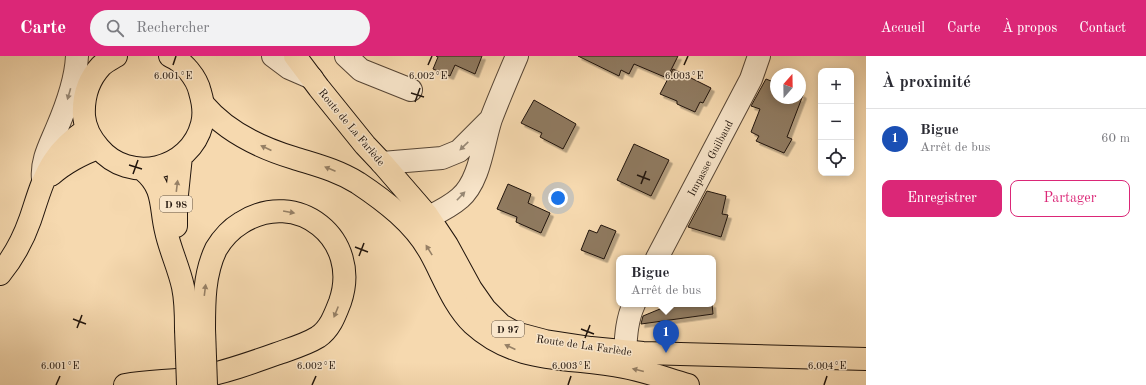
<!DOCTYPE html>
<html lang="fr">
<head>
<meta charset="utf-8">
<style>
  body { margin:0; font-family:"Old Standard TT",serif; background:#f2f2f3; color:#2b2b33 }
  .controls { position:absolute; right:12px; top:12px; display:grid; overflow:hidden; border-radius:8px; box-shadow:0 2px 10px #0003 }
  .controls button { width:36px; height:36px; display:grid; place-items:center; padding:0; border:0; border-bottom:1px solid #e1e1e2; background:#fff; color:#2b2b33; font:20px sans-serif }
  .compass { position:absolute; left:770px; top:12px; width:36px; height:36px; border-radius:50%; background:#fff; box-shadow:0 2px 10px #0003; rotate:20deg }
  .you { position:absolute; left:558px; top:142px; width:14px; height:14px; margin:-10px; border:3px solid #fff; border-radius:50%; background:#1a73e8; box-shadow:0 0 0 6px #1a73e833 }
  .badge { display:grid; place-items:center; width:26px; height:26px; border-radius:50%; background:#db2777; color:#fff; font-size:13px; font-weight:700 }
  .pin { position:absolute; translate:-50% -33px; filter:drop-shadow(0 1px 2px #0008) }
  .pin::after { content:''; position:absolute; top:21px; width:14px; height:12px; background:inherit; clip-path:polygon(0 0,100% 0,50% 100%) }
  .popup { position:absolute; left:616px; top:199px; width:100px; height:52px; box-sizing:border-box; display:grid; place-content:center; border-radius:8px; background:#fff; filter:drop-shadow(0 1px 3px #0005); font-size:13px; white-space:nowrap; color:#7c7c81 }
  .popup b { font-size:15px; color:#2b2b33 }
  .popup::after { content:''; position:absolute; left:50%; top:100%; margin-left:-8px; border:8px solid transparent; border-top-color:#fff }
  .list { margin:0; padding:0; list-style:none }
  h2 { display:flex; justify-content:space-between; align-items:center; height:52px; margin:0; padding:0 16px; font-size:17px }
  h2 small { font-size:13px; font-weight:400; color:#7c7c81 }
  .list li { display:grid; grid-template-columns:26px 1fr auto; gap:12px; align-items:center; box-sizing:border-box; height:60px; padding:0 16px; border-top:1px solid #e1e1e2 }
  .list b { display:block; font-size:15px; white-space:nowrap }
  .list p { margin:0; font-size:13px; white-space:nowrap; color:#7c7c81 }
  .list em { font-size:13px; font-style:normal; color:#7c7c81 }
  .actions { display:flex; gap:8px; padding:12px 16px }
  .actions a { flex:1; padding:9px 0; border:1px solid #db2777; border-radius:8px; text-align:center; font-size:14px; color:#db2777 }
  .actions .main { background:#db2777; color:#fff }
  .icon { flex:none; width:22px; height:22px; fill:none; stroke:currentColor; stroke-width:2; stroke-linecap:round; stroke-linejoin:round }
  .map { position:relative; flex:none; width:866px; height:329px; overflow:hidden }
  header { display:flex; align-items:center; gap:24px; box-sizing:border-box; height:56px; padding:0 20px; background:#db2777; color:#fff }
  header strong { font-size:19px }
  nav { display:flex; gap:22px; margin-inline-start:auto; font-size:14px }
  .search { width:280px; height:36px; background:#f2f2f3; display:flex; align-items:center; gap:10px; box-sizing:border-box; padding:0 14px; border-radius:22px; color:#7c7c81; font-size:15px }
  main { display:flex }
  aside { flex:1; background:#fff }
  .map>svg:first-child { display:block }
  .building { fill:#8f7a61; stroke:#20140c; filter:url(#shadow) }
  .lines { fill:none; stroke-linecap:round; stroke-linejoin:round }
  .minor-casing { stroke:#564535; stroke-width:24 }
  .major-casing { stroke:#20140c; stroke-width:24 }
  .highway-casing { stroke:#20140c; stroke-width:24 }
  .minor { stroke:#f9e6cb; stroke-width:22 }
  .major { stroke:#f6d9af; stroke-width:22 }
  .highway { stroke:#f6d9af; stroke-width:22 }
  .major-bridge-casing { stroke:#20140c; stroke-width:24; stroke-linecap:butt }
  .highway-bridge-casing { stroke:#20140c; stroke-width:24; stroke-linecap:butt }
  .major-bridge { stroke:#f6d9af; stroke-width:22 }
  .highway-bridge { stroke:#f6d9af; stroke-width:22 }
  .oneway { fill:#978875 }
  .oneway2 { fill:#968066 }
  .ticks { fill:none; stroke:#20140c; stroke-width:1.5 }
  .labels { text-anchor:middle; stroke-width:3; stroke-linejoin:round; paint-order:stroke }
  .shield { fill:#f9e6cb; stroke:#615345; stroke-width:1 }
  .shield-label { font-size:10px; font-weight:bold; fill:#20140c }
  .street-label { font-size:11px; fill:#20140c; stroke:#f9e6cb }
  .ticks-label { font-size:10px; text-anchor:middle; fill:#20140c; stroke:#f9e6cb; stroke-width:3; stroke-linejoin:round; paint-order:stroke }
</style>
</head>
<body>
<header>
<strong>Carte</strong>
<div class="search"><svg class="icon" aria-label="search" viewBox="0 0 24 24"><circle cx="10" cy="10" r="6"/><path d="M15 15l6 6"/></svg>Rechercher</div>
<nav><a>Accueil</a><a>Carte</a><a>À propos</a><a>Contact</a></nav>
</header>
<main>
<div class="map">
<svg width="866" height="329" viewBox="0 0 866 329">
  <defs>
    <filter id="shadow"><feDropShadow dx="3.5" dy="3.5" stdDeviation="0" flood-color="#0004"/></filter>
  </defs>
  <rect width="100%" height="100%" fill="#f6d9af"/>
  <filter id="stains"><feTurbulence type="fractalNoise" baseFrequency=".005" numOctaves="4"/><feColorMatrix values="0 0 0 0 .2 0 0 0 0 .09 0 0 0 0 .02 0 0 0 .5 -.17"/></filter>
  <radialGradient id="worn" r=".72"><stop offset=".6" stop-color="#630" stop-opacity="0"/><stop offset="1" stop-color="#630" stop-opacity=".3"/></radialGradient>
  <path class="building" d="M436 0H482L475 18 455 9 450 20 433 13 438 1Z
    M578 0H678L667 22 634 8 629 18 621 14 619 20Z
    M673 13 711 32 703 47 700 46 695 56 677 48V45L660 38Z
    M766 23 776 27V42H800V37L803 39 787 81 792 83 784 97 756 85 759 80 751 76 760 53 751 50Z
    M534 44 576 68 563 93 540 81 542 77 521 67Z
    M634 88 669 104 651 140 617 124Z
    M508 128 531 138 528 147 550 157 541 177 516 166 517 161 497 153Z
    M707 135 726 140 722 158 728 159 721 181 688 171Z
    M601 169 616 175 604 203 581 194 589 174 597 177Z
    M672 248H712L713 258 641 268 643 260Z"/>
  <g class="lines">
    <g class="minor-casing">
      <path id="minor" d="M273 0 289 12 312 22
        M346 0 361 14 411 34
        M382 107 442 102 459 95 490 64
        M43 123C41 105 50 89 57 72 66 51 76 23 77 0
        M429 161C439 156 451 150 460 142 480 125 483 87 491 63 499 42 508 21 517 0
        M657 202 751 23 759 0
        M625 296C626 279 627 263 634 248"/>
    </g>
    <g class="major-casing">
      <path id="major" d="M116 0C111 3 105 6 101 10 88 24 83 42 84 60 85 72 91 83 99 92 129 128 190 115 202 68 205 57 203 46 200 36 197 22 183 5 170 0
        M295 0 319 32 365 89 382 107 427 159 447 189 471 233 485 253 501 269 515 277 545 285 591 292 643 297 866 303
        M143 114C165 132 160 151 166 175 170 194 179 212 183 231 186 245 186 259 186 273
        M51 119C63 108 83 97 98 92
        M176 170V148L181 100
        M0 218C13 202 23 184 30 164 37 144 42 123 54 105 63 91 74 82 87 73"/>
    </g>
    <g class="highway-casing">
      <path id="highway" d="M204 49C226 75 261 92 294 102 316 109 337 114 358 127 385 145 414 167 430 196 443 219 453 249 473 268 518 309 570 300 624 311 646 315 667 323 688 329
        M125 329C150 325 176 325 200 321 226 316 251 307 276 298 290 293 305 289 318 281 330 273 335 259 340 246 362 183 297 131 241 167 231 173 222 183 216 193 204 218 204 246 204 273"/>
    </g>
    <use href="#minor" class="minor"/>
    <use href="#major" class="major"/>
    <use href="#highway" class="highway"/>
    <g class="major-bridge-casing">
      <path id="major-bridge" d="M186 273 188 329"/>
    </g>
    <g class="highway-bridge-casing">
      <path id="highway-bridge" d="M204 273 206 329"/>
    </g>
    <use href="#major-bridge" class="major-bridge"/>
    <use href="#highway-bridge" class="highway-bridge"/>
  </g>
  <defs><path id="oneway-solid" d="M-6-.8H1V-3.2L6.5 0L1 3.2V.8H-6Z"/></defs>
  <g class="oneway">
    <use href="#oneway-solid" transform="translate(69 38) rotate(106)"/>
    <use href="#oneway-solid" transform="translate(464 90) rotate(136)"/>
    <use href="#oneway-solid" transform="translate(461 140) rotate(-46)"/>
  </g>
  <g class="oneway2">
    <use href="#oneway-solid" transform="translate(266 92) rotate(-155)"/>
    <use href="#oneway-solid" transform="translate(330 113) rotate(-157)"/>
    <use href="#oneway-solid" transform="translate(177 130) rotate(-83)"/>
    <use href="#oneway-solid" transform="translate(289 156) rotate(10)"/>
    <use href="#oneway-solid" transform="translate(429 194) rotate(-122)"/>
    <use href="#oneway-solid" transform="translate(205 234) rotate(-83)"/>
    <use href="#oneway-solid" transform="translate(336 256) rotate(112)"/>
    <use href="#oneway-solid" transform="translate(510 291) rotate(-155)"/>
    <use href="#oneway-solid" transform="translate(638 314) rotate(-166)"/>
  </g>
  <path class="ticks" d="M173 9 176 0M428 9 432 0M684 9 688 0M411 37 424 41M415 46 420 32M129 109 142 113M133 118 138 104M637 119 650 124M641 128 646 115M355 191 368 196M359 200 364 187M73 263 86 268M77 272 82 259M581 273 594 278M585 282 590 269M56 329 60 320M312 329 316 320M568 329 571 320M824 329 827 320"/>
  <g class="labels">
    <g class="shield">
      <rect x="160" y="140" width="32" height="16" rx="3"/>
      <rect x="492" y="265" width="32" height="16" rx="3"/>
    </g>
    <g class="shield-label">
      <text x="176" y="152">D 98</text>
      <text x="508" y="277">D 97</text>
    </g>
    <g class="street-label">
      <text transform="translate(352 71) rotate(50)" y="4">Route de La Farlède</text>
      <text transform="translate(710 102) rotate(-62)" y="4">Impasse Guilbaud</text>
      <text transform="translate(584 289) rotate(8)" y="4">Route de La Farlède</text>
    </g>
  </g>
  <g class="ticks-label">
    <text x="173" y="23">6.001°E</text>
    <text x="428" y="23">6.002°E</text>
    <text x="684" y="23">6.003°E</text>
    <text x="60" y="313">6.001°E</text>
    <text x="316" y="313">6.002°E</text>
    <text x="571" y="313">6.003°E</text>
    <text x="827" y="313">6.004°E</text>
  </g>
  <rect width="100%" height="100%" filter="url(#stains)"/>
  <rect width="100%" height="100%" fill="url(#worn)"/>
</svg>
<div class="controls">
<button>+</button>
<button>−</button>
<button><svg class="icon" aria-label="locate" viewBox="0 0 24 24"><circle cx="12" cy="12" r="6"/><path d="M12 2v4M12 18v4M2 12h4M18 12h4"/></svg></button>
</div>
<svg class="compass" viewBox="-18 -18 36 36"><path d="M0-13l5 13h-10z" fill="#e53935"/><path d="M0 13l5-13h-10z" fill="#7c7c81"/></svg>
<div class="you"></div>
<div class="pin badge" style="left:666px;top:297px;background:#1a4fb4">1</div>
<div class="popup"><b>Bigue</b>Arrêt de bus</div>
</div>
<aside>
<h2>À proximité<small></small></h2>
<ul class="list">
<li><span class="badge" style="background:#1a4fb4">1</span><div><b>Bigue</b><p>Arrêt de bus</p></div><em>60 m</em></li>
</ul>
<div class="actions"><a class="main">Enregistrer</a><a>Partager</a></div>
</aside>
</main>
</body>
</html>
